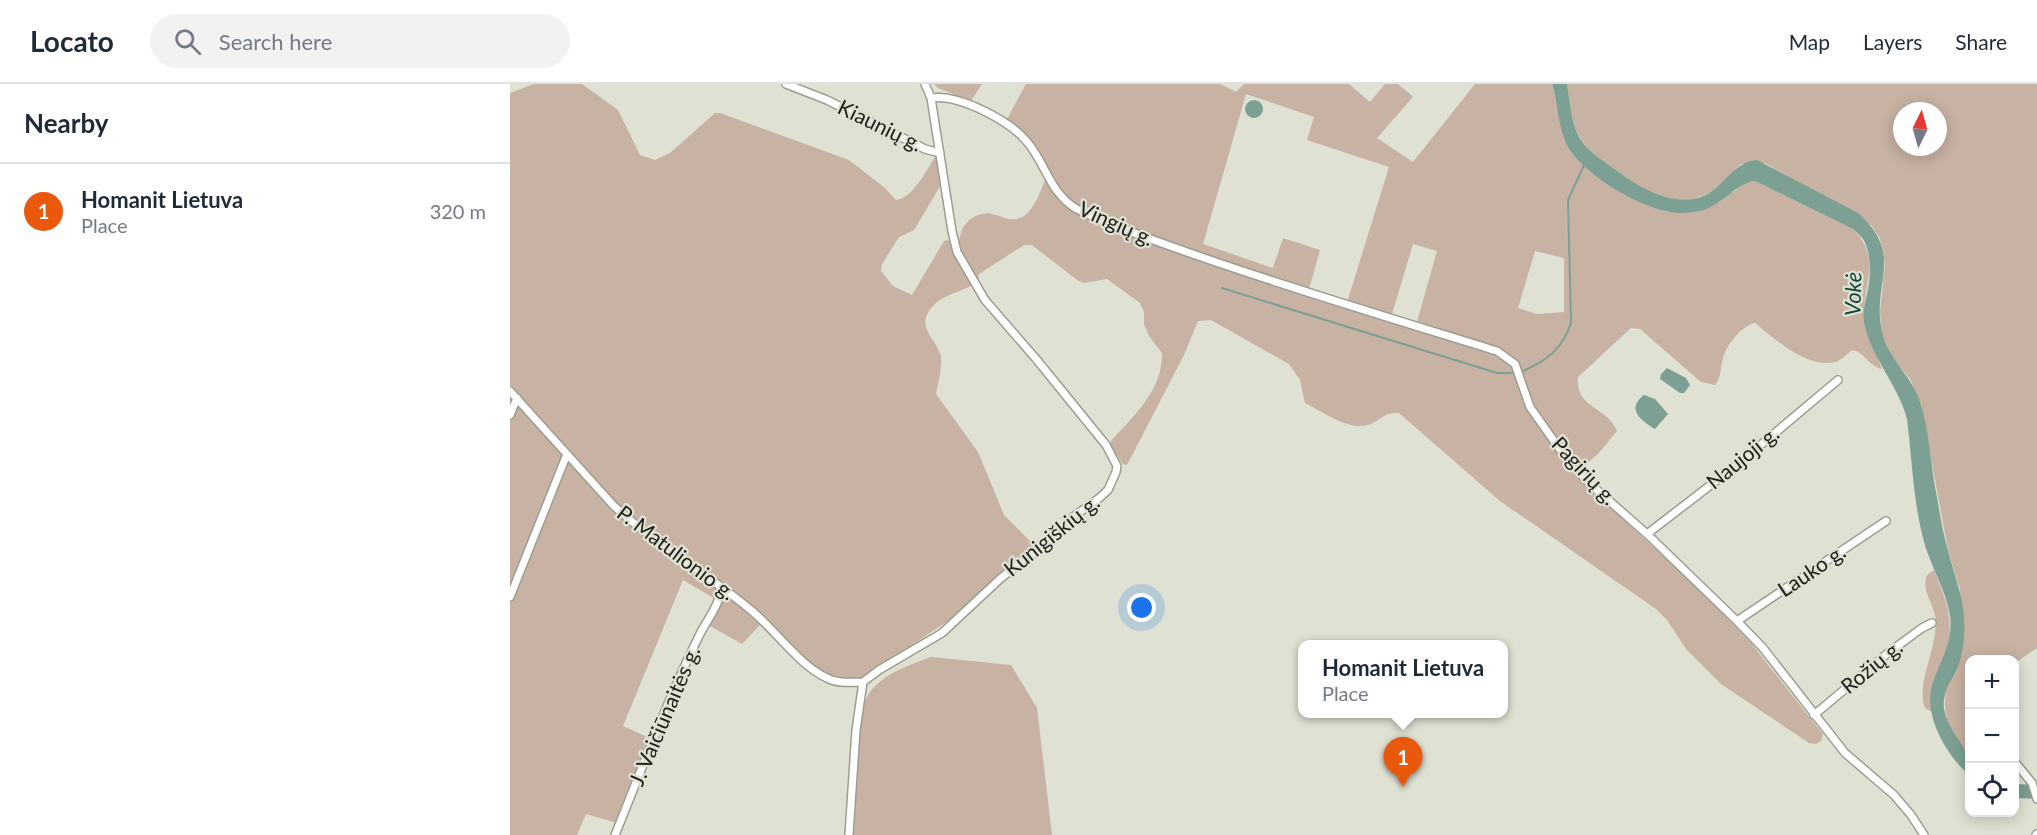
<!DOCTYPE html>
<html lang="en">
<head>
<meta charset="utf-8">
<style>
  body { margin:0; font-family:Lato,sans-serif; background:#f2f2f3; color:#1f2937 }
  .controls { position:absolute; right:18px; bottom:18px; display:grid; overflow:hidden; border-radius:12px; box-shadow:0 3px 15px #0003 }
  .controls button { width:54px; height:54px; display:grid; place-items:center; padding:0; border:0; border-bottom:2px solid #e0e1e3; background:#fff; color:#1f2937; font:30px sans-serif }
  .compass { position:absolute; left:1383px; top:18px; width:54px; height:54px; border-radius:50%; background:#fff; box-shadow:0 3px 15px #0003; rotate:5deg }
  .you { position:absolute; left:632px; top:524px; width:21px; height:21px; margin:-15px; border:4px solid #fff; border-radius:50%; background:#1a73e8; box-shadow:0 0 0 9px #1a73e833 }
  .badge { display:grid; place-items:center; width:39px; height:39px; border-radius:50%; background:#ea580c; color:#fff; font-size:20px; font-weight:700 }
  .pin { position:absolute; translate:-50% -50px; filter:drop-shadow(0 2px 3px #0008) }
  .pin::after { content:''; position:absolute; top:32px; width:21px; height:18px; background:inherit; clip-path:polygon(0 0,100% 0,50% 100%) }
  .popup { position:absolute; left:788px; top:556px; width:210px; height:78px; box-sizing:border-box; display:grid; place-content:center; border-radius:12px; background:#fff; filter:drop-shadow(0 2px 4px #0005); font-size:20px; white-space:nowrap; color:#747a83 }
  .popup b { font-size:22px; color:#1f2937 }
  .popup::after { content:''; position:absolute; left:50%; top:100%; margin-left:-12px; border:12px solid transparent; border-top-color:#fff }
  .list { margin:0; padding:0; list-style:none }
  h2 { display:flex; justify-content:space-between; align-items:center; height:78px; margin:0; padding:0 24px; font-size:26px }
  h2 small { font-size:20px; font-weight:400; color:#747a83 }
  .list li { display:grid; grid-template-columns:39px 1fr auto; gap:18px; align-items:center; box-sizing:border-box; height:96px; padding:0 24px; border-top:2px solid #e0e1e3 }
  .list b { display:block; font-size:22px; white-space:nowrap }
  .list p { margin:0; font-size:20px; white-space:nowrap; color:#747a83 }
  .list em { font-size:20px; font-style:normal; color:#747a83 }
  .icon { flex:none; width:33px; height:33px; fill:none; stroke:currentColor; stroke-width:2; stroke-linecap:round; stroke-linejoin:round }
  .map { position:relative; flex:none; width:1527px; height:751px; overflow:hidden }
  header { display:flex; align-items:center; gap:36px; box-sizing:border-box; height:84px; padding:0 30px; background:#fff; border-bottom:2px solid #e0e1e3 }
  header strong { font-size:28px }
  nav { display:flex; gap:33px; margin-inline-start:auto; font-size:21px }
  .search { width:420px; height:54px; background:#f2f2f3; display:flex; align-items:center; gap:15px; box-sizing:border-box; padding:0 21px; border-radius:33px; color:#747a83; font-size:22px }
  main { display:flex }
  aside { flex:1; background:#fff }
  .map>svg:first-child { display:block }
  .green { fill:#c7b2a3; fill-rule:evenodd }
  .water { fill:#7ca093 }
  .lines { fill:none; stroke-linecap:round; stroke-linejoin:round }
  .stream { stroke:#7ca093; stroke-width:2 }
  .street-casing { stroke:#9c9e8f; stroke-width:10 }
  .street { stroke:#fff; stroke-width:7 }
  .labels { text-anchor:middle; stroke-width:4.5; stroke-linejoin:round; paint-order:stroke }
  .street-label { font-size:21px; fill:#20211b; stroke:#dfe1d2 }
  .water-label { font-size:22px; font-style:italic; fill:#124638; stroke:#dfe1d2 }
</style>
</head>
<body>
<header>
<strong>Locato</strong>
<div class="search"><svg class="icon" aria-label="search" viewBox="0 0 24 24"><circle cx="10" cy="10" r="6"/><path d="M15 15l6 6"/></svg>Search here</div>
<nav><a>Map</a><a>Layers</a><a>Share</a></nav>
</header>
<main>
<aside>
<h2>Nearby<small></small></h2>
<ul class="list">
<li><span class="badge">1</span><div><b>Homanit Lietuva</b><p>Place</p></div><em>320 m</em></li>
</ul>
</aside>
<div class="map">
<svg width="1527" height="751" viewBox="0 0 1527 751">
  <rect width="100%" height="100%" fill="#dfe1d2"/>
  <path class="green" d="M24 0H72L108 26 130 71 145 76 160 69 205 29H210L339 76 375 104 386 116C404 113 415 88 425 73L428 77 432 99 404 146 389 153 372 180 371 187 383 202 402 211 434 157 438 156 441 159 449 160C450 142 462 127 482 130 492 132 500 138 510 134 524 130 533 100 539 87 526 62 521 51 497 35L516 0H710L726 8 734 0H839L860 18 875 0H888L903 13 867 54 903 78 965 0H1042L1052 46 1126 116 1154 127 1170 129 1225 107 1234 99 1245 97 1343 145C1373 175 1352 201 1354 235L1372 285C1360 283 1355 269 1343 266 1337 269 1333 275 1328 277 1299 287 1265 255 1245 239 1231 242 1217 260 1213 274 1210 284 1212 292 1205 301L1191 298 1130 245 1121 244 1068 293C1065 325 1097 322 1107 347L1088 370 1064 390 1192 508 1241 559 1313 650 1311 657 1306 660 1299 659 1211 600 1176 565 1157 536 1146 525 990 417 889 329C872 328 871 337 858 341 838 347 812 327 795 319L790 296 779 280 701 236 688 237 674 271 617 381 613 380 600 362 601 357C624 332 653 306 652 269L639 252 634 240V228L630 219 597 195 574 199 567 196 522 161H514L469 190 468 197C456 208 436 208 423 222 403 243 428 256 431 273 432 285 428 299 426 310L468 368 494 431 526 463 484 496 439 536 353 594 347 596 321 593 303 583 225 509 117 431 0 303V9ZM736 10 804 33 797 56 879 83 835 225 797 212 810 166 773 154 763 184 693 160ZM903 160 927 167 907 238 882 230ZM1025 167 1054 174V228L1027 230 1008 224Z
    M424 0H472L461 17 428 4Z
    M1057 0H1527V564L1505 579 1504 576H1460L1459 674C1441 653 1427 624 1440 597L1450 505 1438 466 1411 320 1400 295 1381 272 1372 250 1370 227 1375 181 1373 165 1369 153 1361 141 1255 79 1231 80C1219 92 1209 106 1192 112 1159 125 1125 100 1100 82 1089 74 1077 66 1070 54 1061 39 1060 17 1057 0ZM1392 27H1428V63H1392Z
    M0 311 84 405 206 502 208 507 207 516 173 496 113 642 142 655 107 739 76 730 67 751H0Z
    M1424 486C1435 513 1445 537 1437 567 1430 590 1417 602 1422 628L1415 624C1405 598 1430 562 1425 531 1422 517 1410 504 1418 490Z
    M222 515 229 519 251 540 232 560 198 541 210 519Z
    M421 573 501 581 527 624 542 751H343C346 718 342 632 360 608 374 589 400 581 421 573Z"/>
  <path class="water" d="M1042 0H1057C1060 17 1061 38 1069 53 1077 67 1091 75 1103 84 1127 102 1160 123 1191 113 1214 105 1222 78 1247 76L1348 129C1396 172 1361 198 1372 247 1377 274 1400 290 1409 315 1420 346 1420 381 1427 413 1430 431 1433 449 1438 467 1444 489 1452 510 1454 533 1455 550 1454 567 1448 582 1442 597 1432 607 1434 625 1438 645 1451 657 1459 673 1461 678 1460 686 1459 691 1438 673 1413 632 1422 602 1429 578 1444 558 1440 532 1436 505 1419 480 1413 454 1403 415 1402 374 1397 335 1388 300 1361 274 1354 238 1352 226 1356 217 1358 205 1361 191 1361 167 1353 155 1350 151 1346 148 1343 145L1245 97C1231 97 1211 120 1194 126 1186 128 1178 129 1171 129 1137 129 1075 92 1058 63 1048 44 1048 20 1042 0Z
    M735 25a9 9 0 1 1 18 0a9 9 0 1 1-18 0Z
    M1157 284 1176 294 1180 301 1174 309H1170L1150 295 1151 290Z
    M1134 311 1145 315 1158 330 1145 345C1132 337 1115 326 1134 311Z
    M1504 700 1527 701V715L1505 714Z"/>
  <g class="lines">
    <path class="stream" d="M712 204 987 289H1002
      M1013 287C1038 276 1052 265 1061 239L1058 116 1075 79"/>
    <g class="street-casing">
      <path id="street" d="M276 0 317 16 415 65 430 69
        M421 14C449 10 501 37 518 59 536 81 540 108 565 124 580 132 596 138 611 144 640 155 668 165 697 175 793 208 890 237 987 267L1005 280 1020 323 1056 374 1079 399 1137 450 1227 537 1253 564 1335 669 1384 711 1401 731 1414 751
        M0 307 103 421C146 461 197 489 242 527 265 546 290 582 317 594 328 600 341 598 353 598
        M0 331 7 314
        M1137 450 1228 380 1328 296
        M0 513 57 370
        M1227 537 1376 437
        M1304 631 1378 569 1412 544 1422 539
        M1504 677 1522 699 1527 715
        M105 751C132 685 157 616 189 552 196 537 212 519 210 502
        M339 751 346 646 353 598 369 586 432 549 491 494 551 448 563 433 588 415 598 406 606 388 607 382 596 361 527 276 475 216 447 168 442 147 421 14 415 0
        M1526 751 1527 750"/>
    </g>
    <use href="#street" class="street"/>
  </g>
  <g class="labels">
    <g class="street-label">
      <text transform="translate(370 42) rotate(26)" y="7">Kiaunių g.</text>
      <text transform="translate(606 140) rotate(24)" y="7">Vingių g.</text>
      <text transform="translate(1233 374) rotate(-39)" y="7">Naujoji g.</text>
      <text transform="translate(1074 387) rotate(47)" y="7">Pagirių g.</text>
      <text transform="translate(542 452) rotate(-39)" y="7">Kunigiškių g.</text>
      <text transform="translate(166 469) rotate(37)" y="7">P. Matulionio g.</text>
      <text transform="translate(1302 487) rotate(-34)" y="7">Lauko g.</text>
      <text transform="translate(1362 583) rotate(-39)" y="7">Rožių g.</text>
      <text transform="translate(155 632) rotate(-67)" y="7">J. Vaičiūnaitės g.</text>
    </g>
    <g class="water-label">
      <text transform="translate(1343 210) rotate(-89)" y="8">Vokė</text>
    </g>
  </g>
</svg>
<div class="controls">
<button>+</button>
<button>−</button>
<button><svg class="icon" aria-label="locate" viewBox="0 0 24 24"><circle cx="12" cy="12" r="6"/><path d="M12 2v4M12 18v4M2 12h4M18 12h4"/></svg></button>
</div>
<svg class="compass" viewBox="-18 -18 36 36"><path d="M0-13l5 13h-10z" fill="#e53935"/><path d="M0 13l5-13h-10z" fill="#747a83"/></svg>
<div class="you"></div>
<div class="pin badge" style="left:893px;top:703px">1</div>
<div class="popup"><b>Homanit Lietuva</b>Place</div>
</div>
</main>
</body>
</html>
